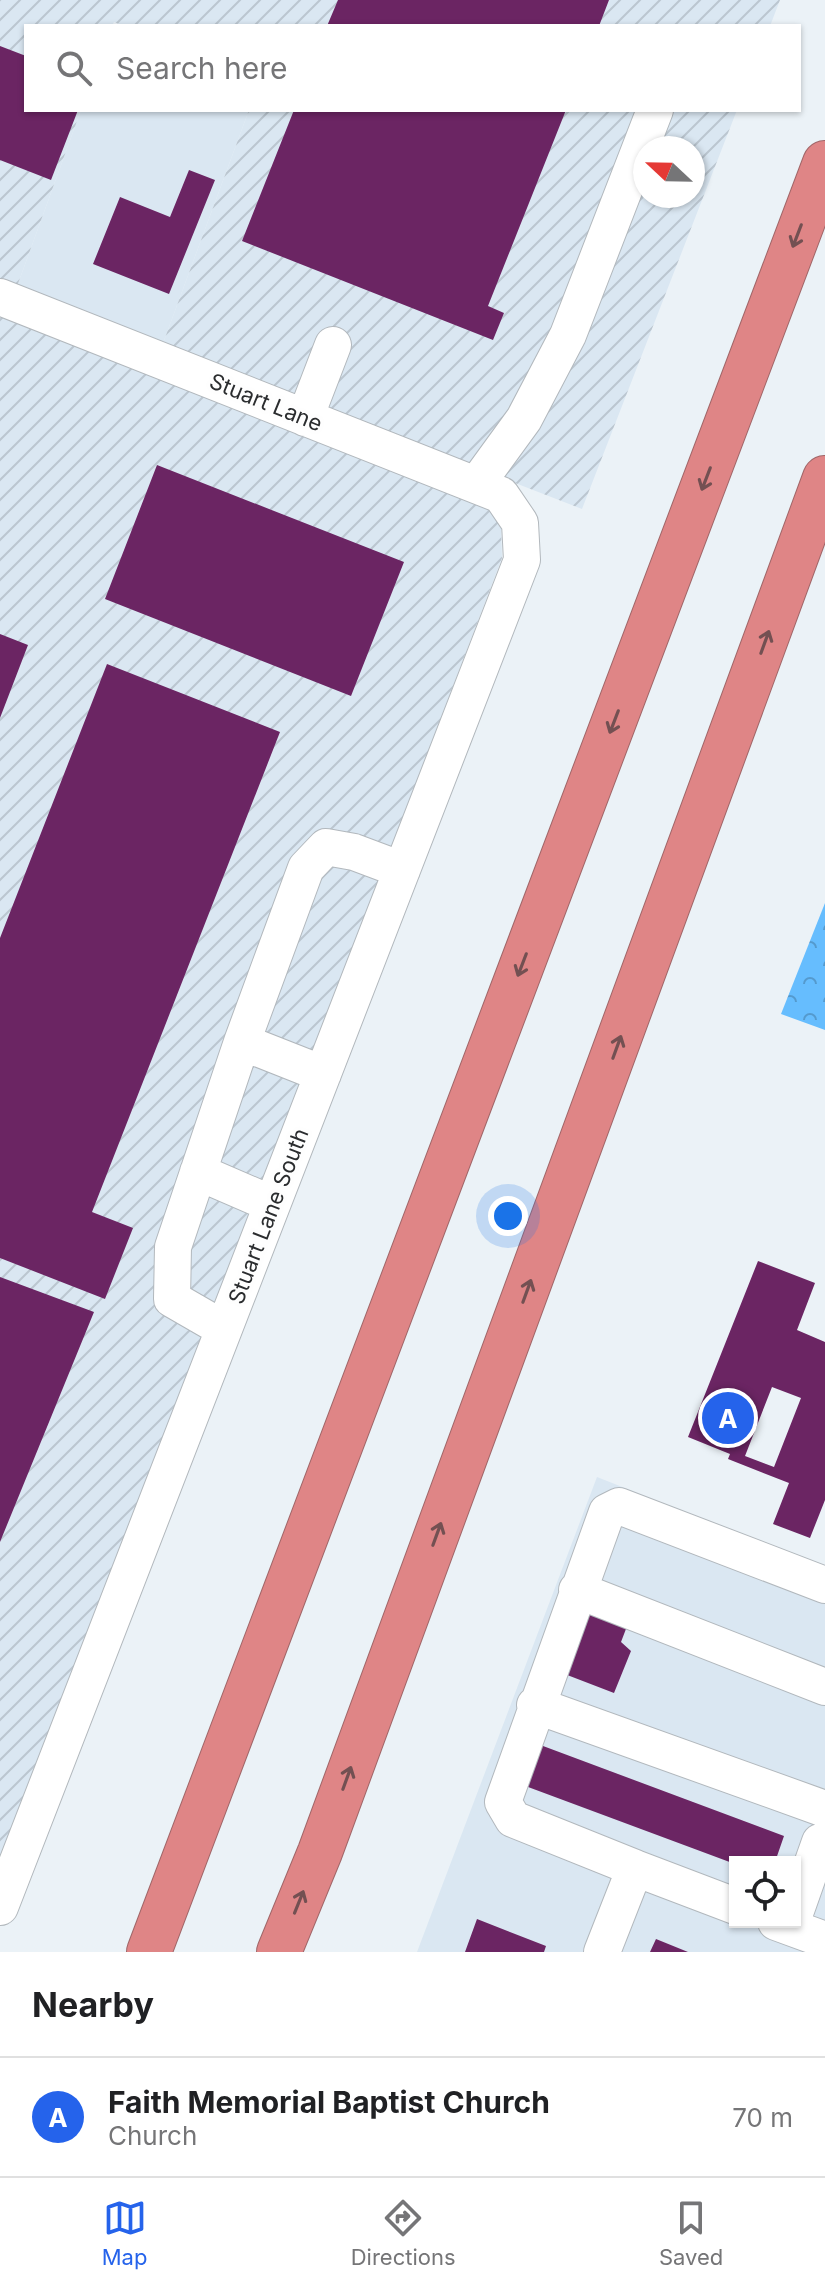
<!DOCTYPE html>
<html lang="en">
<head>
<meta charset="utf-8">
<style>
  body { margin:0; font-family:Inter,sans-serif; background:#f2f2f2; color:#202124 }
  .controls { position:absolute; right:24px; bottom:24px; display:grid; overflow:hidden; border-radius:0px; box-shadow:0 2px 6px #0004 }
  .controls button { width:72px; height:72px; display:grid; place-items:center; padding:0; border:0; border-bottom:2px solid #e0e0e0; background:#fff; color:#202124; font:40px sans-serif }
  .compass { position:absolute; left:633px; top:136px; width:72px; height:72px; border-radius:50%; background:#fff; box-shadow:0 2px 6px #0004; rotate:292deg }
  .you { position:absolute; left:508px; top:1216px; width:28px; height:28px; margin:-20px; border:6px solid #fff; border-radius:50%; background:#1a73e8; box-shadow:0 0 0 12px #1a73e833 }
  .badge { display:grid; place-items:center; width:52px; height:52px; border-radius:50%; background:#2563eb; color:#fff; font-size:26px; font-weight:700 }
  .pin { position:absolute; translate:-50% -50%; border:4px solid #fff; box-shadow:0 2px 8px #0006 }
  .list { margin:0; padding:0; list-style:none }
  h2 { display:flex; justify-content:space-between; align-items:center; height:104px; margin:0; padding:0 32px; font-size:34px }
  h2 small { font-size:26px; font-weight:400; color:#757577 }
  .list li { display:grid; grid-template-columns:52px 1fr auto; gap:24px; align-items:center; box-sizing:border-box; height:120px; padding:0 32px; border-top:2px solid #e0e0e0 }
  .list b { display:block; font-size:30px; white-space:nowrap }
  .list p { margin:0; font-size:26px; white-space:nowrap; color:#757577 }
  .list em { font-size:26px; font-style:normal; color:#757577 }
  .icon { flex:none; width:44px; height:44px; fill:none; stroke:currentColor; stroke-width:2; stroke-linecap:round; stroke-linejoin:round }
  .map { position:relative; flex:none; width:825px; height:1952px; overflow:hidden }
  .search { position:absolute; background:#fff; box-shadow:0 2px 6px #0004; left:24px; right:24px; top:24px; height:88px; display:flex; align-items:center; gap:20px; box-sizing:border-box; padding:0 28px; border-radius:0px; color:#757577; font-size:30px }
  .sheet { height:224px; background:#fff }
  nav { display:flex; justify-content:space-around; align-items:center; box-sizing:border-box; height:112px; border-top:2px solid #e0e0e0; background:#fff; font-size:22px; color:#757577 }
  nav a { display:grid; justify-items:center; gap:4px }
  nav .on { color:#2563eb }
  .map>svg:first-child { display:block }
  .built { fill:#dae7f2; fill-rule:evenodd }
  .industrial { fill:url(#industrial-furrows); fill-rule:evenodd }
  .forest { fill:url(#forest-crowns) }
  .building { fill:#6b2563; fill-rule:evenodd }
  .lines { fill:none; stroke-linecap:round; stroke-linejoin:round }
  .minor-casing { stroke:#b2b8bd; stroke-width:38 }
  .highway-casing { stroke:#a06668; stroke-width:46 }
  .minor { stroke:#fff; stroke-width:36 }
  .highway { stroke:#df8586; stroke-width:44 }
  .oneway { stroke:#735052 }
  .labels { text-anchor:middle; stroke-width:8; stroke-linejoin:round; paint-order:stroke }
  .street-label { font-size:22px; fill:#2b2d2f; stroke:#fefefe }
</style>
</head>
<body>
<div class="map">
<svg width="825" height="1952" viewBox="0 0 825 1952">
  <defs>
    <pattern id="industrial-furrows" width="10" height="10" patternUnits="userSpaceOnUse" patternTransform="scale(2)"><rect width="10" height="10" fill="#dae7f2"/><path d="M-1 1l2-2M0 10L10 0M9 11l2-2" fill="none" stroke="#bbc6d0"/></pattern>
    <pattern id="forest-crowns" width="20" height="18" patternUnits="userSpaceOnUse" patternTransform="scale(2)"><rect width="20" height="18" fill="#66bdfe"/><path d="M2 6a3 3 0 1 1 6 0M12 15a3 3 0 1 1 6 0" fill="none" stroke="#549ace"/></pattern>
  </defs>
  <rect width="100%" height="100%" fill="#ebf2f7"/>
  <path class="built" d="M81 110H249L162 346 15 292Z
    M597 1477 825 1567V1952H417ZM735 1862H795V1922H735Z"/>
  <path class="industrial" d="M0 0H780L770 26H124L114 22 112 26H26V110H81L15 292 0 285Z
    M249 110H737L582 509 162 346ZM645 148H693V196H645Z
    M0 317 493 509 501 527 502 558 0 1872Z"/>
  <path class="forest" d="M825 903V1030L781 1014Z"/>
  <path class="building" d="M338 0H609L599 26H327Z
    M0 46 26 56V110H78L51 180 0 160Z
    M294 110H566L488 306 504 313 493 340 242 241Z
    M189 170 215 180 169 294 93 264 120 197 170 217Z
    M157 465 404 562 351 696 105 599Z
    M0 634 28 645 0 718Z
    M107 664 280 732 92 1212 133 1228 105 1299 0 1258V938Z
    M758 1261 815 1283 797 1330 825 1342V1500L810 1538 773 1524 789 1483 728 1459 730 1454 688 1437ZM772 1387 801 1398 774 1467 745 1456Z
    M0 1277 94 1312 0 1542Z
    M586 1611 629 1621 621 1642 631 1651 614 1693 562 1673Z
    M535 1743 784 1836 775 1862 735 1864 520 1784Z
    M477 1919 546 1946 544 1952H465Z
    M656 1939 688 1952H650Z"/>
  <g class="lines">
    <g class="minor-casing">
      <path id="minor" d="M0 297 501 495 520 523 522 560 0 1907
        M305 418 333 345
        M476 485 524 419 568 335 655 110
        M242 1042 323 1074
        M198 1172 272 1204
        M224 1329 172 1299 173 1247 242 1042 306 868 326 847 354 852 402 870
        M577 1590 825 1687
        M535 1705 825 1809
        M635 1868 513 1819 503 1802 607 1512 619 1506 825 1585
        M795 1913 820 1842
        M776 1922 825 1940
        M602 1952 635 1868 735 1906"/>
    </g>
    <g class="highway-casing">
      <path id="highway" d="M149 1952 825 163
        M279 1952 320 1852 825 478"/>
    </g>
    <use href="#minor" class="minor"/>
    <use href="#highway" class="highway"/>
  </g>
  <defs><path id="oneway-shaft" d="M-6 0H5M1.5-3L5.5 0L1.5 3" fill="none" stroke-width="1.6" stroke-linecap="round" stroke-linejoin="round" transform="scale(2)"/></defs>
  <g class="oneway">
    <use href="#oneway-shaft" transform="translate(797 236) rotate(111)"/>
    <use href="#oneway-shaft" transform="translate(706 479) rotate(111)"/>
    <use href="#oneway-shaft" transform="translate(765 642) rotate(-70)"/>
    <use href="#oneway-shaft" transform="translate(614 722) rotate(111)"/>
    <use href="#oneway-shaft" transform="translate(522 965) rotate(111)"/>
    <use href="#oneway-shaft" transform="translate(617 1047) rotate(-70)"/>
    <use href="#oneway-shaft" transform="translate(527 1291) rotate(-70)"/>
    <use href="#oneway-shaft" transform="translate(437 1534) rotate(-70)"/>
    <use href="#oneway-shaft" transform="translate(347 1778) rotate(-70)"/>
    <use href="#oneway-shaft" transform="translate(299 1902) rotate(-68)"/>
  </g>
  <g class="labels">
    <g class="street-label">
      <text transform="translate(266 402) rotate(22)" y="8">Stuart Lane</text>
      <text transform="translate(268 1216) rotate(-69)" y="8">Stuart Lane South</text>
    </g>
  </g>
</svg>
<div class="controls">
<button><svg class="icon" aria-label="locate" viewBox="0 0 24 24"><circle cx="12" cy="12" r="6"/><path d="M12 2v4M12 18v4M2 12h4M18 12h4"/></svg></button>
</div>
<svg class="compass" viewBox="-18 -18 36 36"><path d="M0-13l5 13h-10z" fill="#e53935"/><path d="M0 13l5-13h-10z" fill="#757577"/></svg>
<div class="you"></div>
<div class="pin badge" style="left:728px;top:1418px">A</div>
<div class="search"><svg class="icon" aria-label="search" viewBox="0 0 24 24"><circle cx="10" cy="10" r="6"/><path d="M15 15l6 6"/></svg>Search here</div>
</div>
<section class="sheet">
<h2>Nearby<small></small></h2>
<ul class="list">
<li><span class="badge">A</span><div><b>Faith Memorial Baptist Church</b><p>Church</p></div><em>70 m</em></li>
</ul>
</section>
<nav>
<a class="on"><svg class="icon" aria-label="map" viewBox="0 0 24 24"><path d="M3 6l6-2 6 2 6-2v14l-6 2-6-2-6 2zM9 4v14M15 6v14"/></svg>Map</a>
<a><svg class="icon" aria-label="directions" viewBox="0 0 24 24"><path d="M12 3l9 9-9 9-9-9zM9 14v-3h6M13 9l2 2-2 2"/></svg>Directions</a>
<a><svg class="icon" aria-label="saved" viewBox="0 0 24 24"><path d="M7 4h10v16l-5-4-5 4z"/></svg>Saved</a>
</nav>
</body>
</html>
